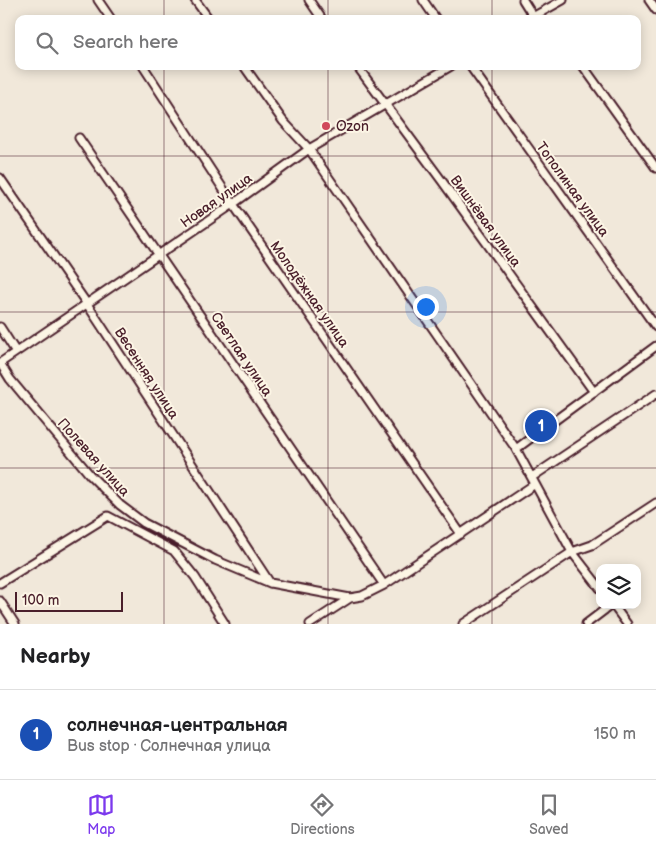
<!DOCTYPE html>
<html lang="en">
<head>
<meta charset="utf-8">
<style>
  body { margin:0; font-family:"Balsamiq Sans",sans-serif; background:#f2f2f2; color:#202124 }
  .controls { position:absolute; right:15px; bottom:15px; display:grid; overflow:hidden; border-radius:10px; box-shadow:0 2px 12px #0003 }
  .controls button { width:45px; height:45px; display:grid; place-items:center; padding:0; border:0; border-bottom:1px solid #e0e0e0; background:#fff; color:#202124; font:25px sans-serif }
  .scale { position:absolute; left:15px; bottom:12px; width:108px; box-sizing:border-box; padding-left:5px; border:2px solid #4a1f2b; border-top:0; font-size:14px; line-height:18px; white-space:nowrap; color:#4a1f2b; -webkit-text-stroke:4px #fcf5e5; paint-order:stroke }
  .you { position:absolute; left:425px; top:306px; width:18px; height:18px; margin:-12px; border:4px solid #fff; border-radius:50%; background:#1a73e8; box-shadow:0 0 0 8px #1a73e833 }
  .badge { display:grid; place-items:center; width:32px; height:32px; border-radius:50%; background:#7c3aed; color:#fff; font-size:16px; font-weight:700 }
  .pin { position:absolute; translate:-50% -50%; border:2px solid #fff; box-shadow:0 1px 5px #0006 }
  .list { margin:0; padding:0; list-style:none }
  h2 { display:flex; justify-content:space-between; align-items:center; height:65px; margin:0; padding:0 20px; font-size:21px }
  h2 small { font-size:16px; font-weight:400; color:#757577 }
  .list li { display:grid; grid-template-columns:32px 1fr auto; gap:15px; align-items:center; box-sizing:border-box; height:90px; padding:0 20px; border-top:1px solid #e0e0e0 }
  .list b { display:block; font-size:19px; white-space:nowrap }
  .list p { margin:0; font-size:16px; white-space:nowrap; color:#757577 }
  .list em { font-size:16px; font-style:normal; color:#757577 }
  .icon { flex:none; width:28px; height:28px; fill:none; stroke:currentColor; stroke-width:2; stroke-linecap:round; stroke-linejoin:round }
  .map { position:relative; flex:none; width:656px; height:624px; overflow:hidden }
  .search { position:absolute; background:#fff; box-shadow:0 2px 12px #0003; left:15px; right:15px; top:15px; height:55px; display:flex; align-items:center; gap:12px; box-sizing:border-box; padding:0 18px; border-radius:10px; color:#757577; font-size:19px }
  .sheet { height:155px; background:#fff }
  nav { display:flex; justify-content:space-around; align-items:center; box-sizing:border-box; height:70px; border-top:1px solid #e0e0e0; background:#fff; font-size:14px; color:#757577 }
  nav a { display:grid; justify-items:center; gap:2px }
  nav .on { color:#7c3aed }
  .map>svg:first-child { display:block }
  .lines { fill:none; stroke-linecap:round; stroke-linejoin:round }
  .minor-casing { stroke:#4a1f2b; stroke-width:11 }
  .minor { stroke:#fcf5e5; stroke-width:7 }
  .grid { fill:none; stroke:#4a1f2b; stroke-width:1; stroke-opacity:0.55 }
  .poi-dot { fill:#d1495b; stroke:#fcf5e5; stroke-width:2 }
  .labels { text-anchor:middle; stroke-width:4; stroke-linejoin:round; paint-order:stroke }
  .poi-label { font-size:14px; fill:#4a1f2b; stroke:#fcf5e5; text-anchor:start }
  .street-label { font-size:14px; fill:#4a1f2b; stroke:#fcf5e5 }
</style>
</head>
<body>
<div class="map">
<svg width="656" height="624" viewBox="0 0 656 624">
  <rect width="100%" height="100%" fill="#f1e8da"/>
  <filter id="ink" filterUnits="userSpaceOnUse"><feTurbulence type="fractalNoise" baseFrequency=".02" numOctaves="2"/><feDisplacementMap in="SourceGraphic" scale="10" xChannelSelector="R" yChannelSelector="G"/><feConvolveMatrix kernelMatrix="1 2 1 2 8 2 1 2 1" color-interpolation-filters="sRGB"/></filter>
  <g filter="url(#ink)">
    <g class="lines">
      <g class="minor-casing">
        <path id="minor" d="M98 0 111 19
          M195 0 209 19
          M309 0 322 19
          M423 0 436 19
          M523 0 533 16
          M649 0 656 10
          M529 19 563 0
          M143 66 233 204 461 534
          M244 66 283 121 309 149 516 449 572 552 600 588
          M357 66 442 181 594 392
          M470 66 656 327
          M583 66 656 168
          M79 138 384 585
          M0 178 87 304 270 583
          M0 327 16 352
          M0 363 10 379 90 475 120 505 144 523 215 560 270 583 350 598 362 596 384 585 535 484
          M0 363 233 204 309 149 451 66
          M516 449 656 346
          M532 477 656 394
          M0 583 108 516 174 551 195 577 225 624
          M0 601 15 624
          M613 605 627 624
          M310 624 350 598
          M463 624 572 552 592 545 656 503
          M586 624 611 605"/>
      </g>
      <use href="#minor" class="minor"/>
    </g>
  </g>
  <path class="grid" d="M164 0V19M328 0V19M492 0V19M164 66V624M328 66V624M492 66V624M0 156H656M0 312H656M0 468H656"/>
  <circle class="poi-dot" cx="326" cy="126" r="5"/>
  <g class="labels">
    <g class="poi-label">
      <text x="336" y="131">Ozon</text>
    </g>
    <g class="street-label">
      <text transform="translate(573 189) rotate(54)" y="5">Тополиная улица</text>
      <text transform="translate(216 200) rotate(-35)" y="5">Новая улица</text>
      <text transform="translate(486 221) rotate(54)" y="5">Вишнёвая улица</text>
      <text transform="translate(310 294) rotate(55)" y="5">Молодёжная улица</text>
      <text transform="translate(242 354) rotate(56)" y="5">Светлая улица</text>
      <text transform="translate(147 373) rotate(57)" y="5">Весенняя улица</text>
      <text transform="translate(94 457) rotate(48)" y="5">Полевая улица</text>
    </g>
  </g>
</svg>
<div class="controls">
<button><svg class="icon" aria-label="layers" viewBox="0 0 24 24"><path d="M12 4l9 5-9 5-9-5zM3 14l9 5 9-5"/></svg></button>
</div>
<div class="scale">100 m</div>
<div class="you"></div>
<div class="pin badge" style="left:541px;top:426px;background:#1a4fb4">1</div>
<div class="search"><svg class="icon" aria-label="search" viewBox="0 0 24 24"><circle cx="10" cy="10" r="6"/><path d="M15 15l6 6"/></svg>Search here</div>
</div>
<section class="sheet">
<h2>Nearby<small></small></h2>
<ul class="list">
<li><span class="badge" style="background:#1a4fb4">1</span><div><b>солнечная-центральная</b><p>Bus stop · Солнечная улица</p></div><em>150 m</em></li>
</ul>
</section>
<nav>
<a class="on"><svg class="icon" aria-label="map" viewBox="0 0 24 24"><path d="M3 6l6-2 6 2 6-2v14l-6 2-6-2-6 2zM9 4v14M15 6v14"/></svg>Map</a>
<a><svg class="icon" aria-label="directions" viewBox="0 0 24 24"><path d="M12 3l9 9-9 9-9-9zM9 14v-3h6M13 9l2 2-2 2"/></svg>Directions</a>
<a><svg class="icon" aria-label="saved" viewBox="0 0 24 24"><path d="M7 4h10v16l-5-4-5 4z"/></svg>Saved</a>
</nav>
</body>
</html>
